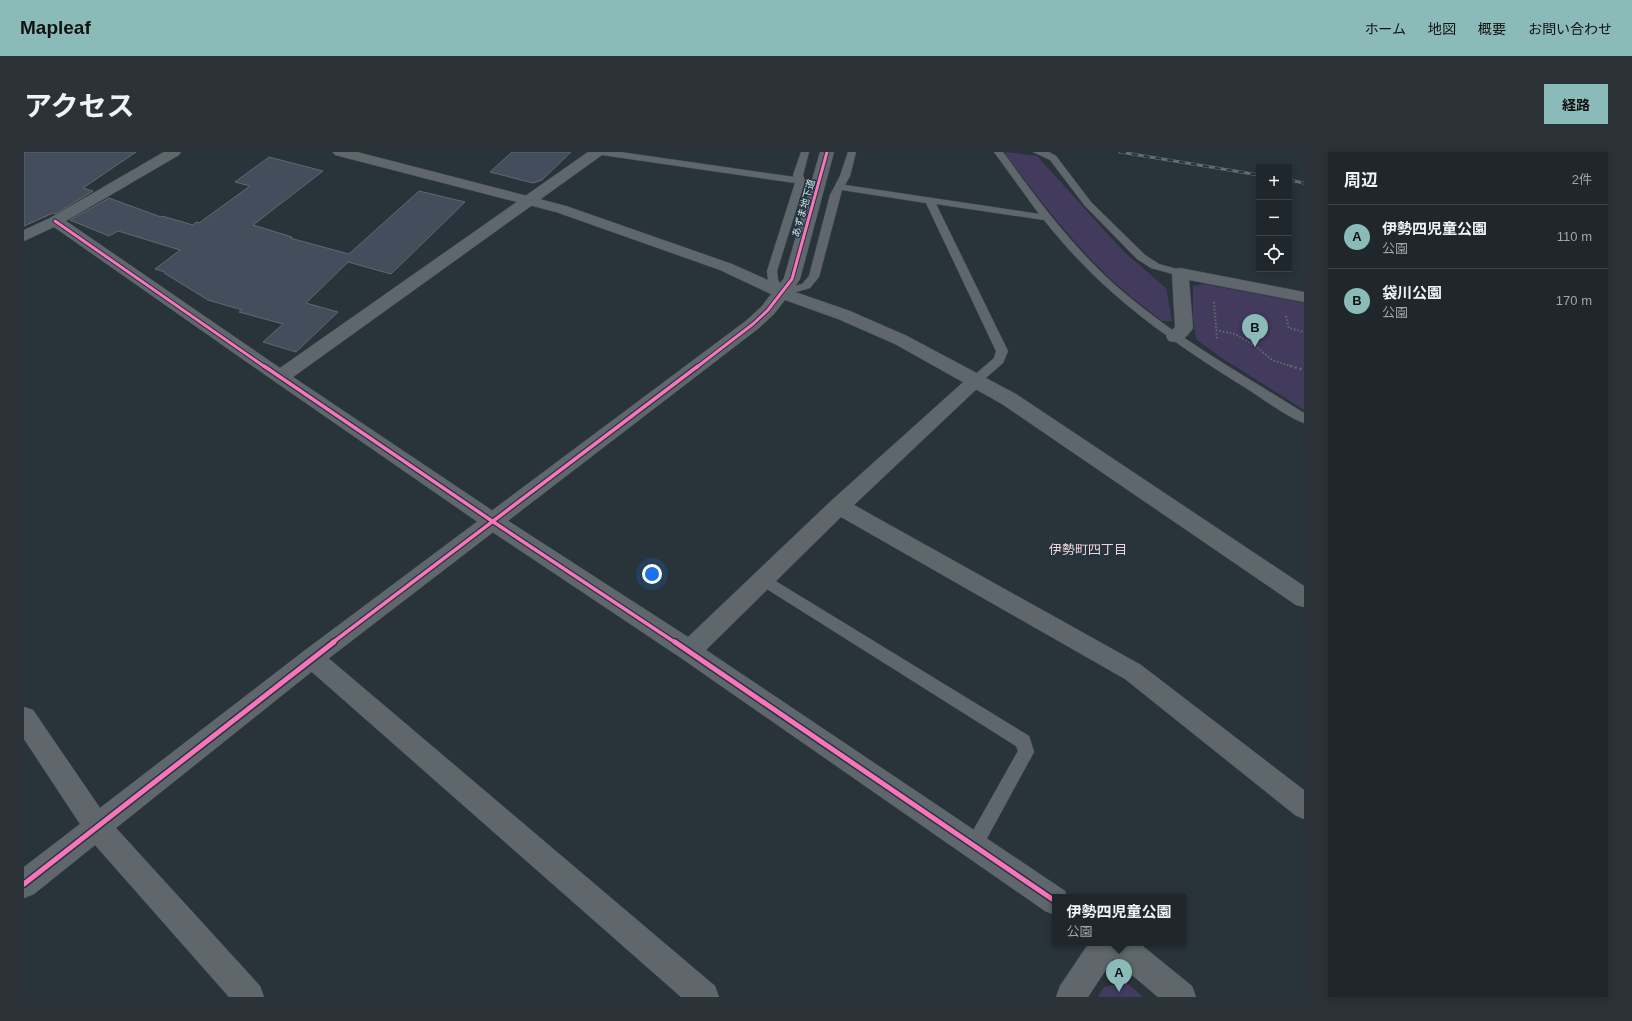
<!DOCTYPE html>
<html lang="ja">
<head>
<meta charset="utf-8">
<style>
  body { margin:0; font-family:Arial,"Noto Sans JP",sans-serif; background:#2c3338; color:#f1f3f6 }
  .controls { position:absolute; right:12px; top:12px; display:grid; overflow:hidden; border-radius:0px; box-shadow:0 2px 10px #0003 }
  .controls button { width:36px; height:36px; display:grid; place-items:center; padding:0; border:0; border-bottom:1px solid #3c4448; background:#1f272c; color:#f1f3f6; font:20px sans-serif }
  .you { position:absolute; left:628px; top:422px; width:14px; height:14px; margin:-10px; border:3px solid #fff; border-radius:50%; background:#1a73e8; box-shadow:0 0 0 6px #1a73e833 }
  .badge { display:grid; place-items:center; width:26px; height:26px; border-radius:50%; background:#8bbbb9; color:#111; font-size:13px; font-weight:700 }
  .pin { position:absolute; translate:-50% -33px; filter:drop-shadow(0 1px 2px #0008) }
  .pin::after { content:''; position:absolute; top:21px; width:14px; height:12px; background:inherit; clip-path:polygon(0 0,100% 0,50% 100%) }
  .popup { position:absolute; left:1028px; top:742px; width:134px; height:52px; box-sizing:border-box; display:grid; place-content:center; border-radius:0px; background:#1f272c; filter:drop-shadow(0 1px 3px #0005); font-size:13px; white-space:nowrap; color:#a1a5a9 }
  .popup b { font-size:15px; color:#f1f3f6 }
  .popup::after { content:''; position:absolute; left:50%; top:100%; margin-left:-8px; border:8px solid transparent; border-top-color:#1f272c }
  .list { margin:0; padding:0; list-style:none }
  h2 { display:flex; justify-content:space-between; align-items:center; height:52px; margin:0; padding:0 16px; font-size:17px }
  h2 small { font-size:13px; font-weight:400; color:#a1a5a9 }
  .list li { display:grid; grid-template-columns:26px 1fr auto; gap:12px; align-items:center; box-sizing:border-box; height:64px; padding:0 16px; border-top:1px solid #3c4448 }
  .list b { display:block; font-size:15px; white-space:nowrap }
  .list p { margin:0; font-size:13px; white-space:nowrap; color:#a1a5a9 }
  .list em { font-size:13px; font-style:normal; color:#a1a5a9 }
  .icon { flex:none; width:22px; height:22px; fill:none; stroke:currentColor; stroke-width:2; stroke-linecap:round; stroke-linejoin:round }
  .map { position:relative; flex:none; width:1280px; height:845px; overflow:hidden; border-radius:0px }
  header { display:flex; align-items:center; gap:24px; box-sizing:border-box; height:56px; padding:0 20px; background:#8bbbb9; color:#111 }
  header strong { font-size:19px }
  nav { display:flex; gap:22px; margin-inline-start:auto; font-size:14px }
  .intro { display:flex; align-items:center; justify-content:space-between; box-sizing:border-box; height:96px; padding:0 24px }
  h1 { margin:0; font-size:28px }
  .button { padding:10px 18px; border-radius:0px; background:#8bbbb9; color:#111; font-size:14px; font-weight:700 }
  main { display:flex; gap:24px; padding:0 24px }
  aside { flex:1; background:#1f272c; border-radius:0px; box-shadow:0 2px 10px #0003 }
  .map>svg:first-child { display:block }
  .green { fill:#433b5d }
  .building { fill:#434d5b; stroke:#61686f }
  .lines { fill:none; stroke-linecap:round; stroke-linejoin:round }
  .service-casing { stroke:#455055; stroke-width:1 }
  .minor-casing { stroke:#455055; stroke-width:1 }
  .tertiary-casing { stroke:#455055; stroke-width:1 }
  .path-far1 { stroke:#636a6f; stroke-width:2; stroke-dasharray:1.5 2; stroke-linecap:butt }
  .path { stroke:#636a6f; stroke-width:2.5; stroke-dasharray:2 3; stroke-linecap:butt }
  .service { fill:#5f676c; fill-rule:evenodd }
  .minor { fill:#5f676c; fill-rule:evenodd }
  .tertiary { fill:#5f676c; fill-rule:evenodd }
  .rail-casing { stroke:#646c70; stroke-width:3 }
  .rail { stroke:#213542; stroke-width:2; stroke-dasharray:6; stroke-linecap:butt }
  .cycleway-far2-casing { stroke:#213542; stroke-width:5 }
  .cycleway-far1-casing { stroke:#213542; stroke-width:6 }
  .cycleway-casing { stroke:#213542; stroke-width:8 }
  .cycleway-far2 { stroke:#fb73b8; stroke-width:3 }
  .cycleway-far1 { stroke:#fb73b8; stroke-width:3.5 }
  .cycleway { stroke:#fb73b8; stroke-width:5 }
  .labels { text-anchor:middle; stroke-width:3; stroke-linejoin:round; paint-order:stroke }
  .far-street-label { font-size:10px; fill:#d7e3eb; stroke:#213542 }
  .neighbourhood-label { font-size:13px; fill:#f7d4cf; stroke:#213542 }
</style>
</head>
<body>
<header>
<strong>Mapleaf</strong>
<nav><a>ホーム</a><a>地図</a><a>概要</a><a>お問い合わせ</a></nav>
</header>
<div class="intro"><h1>アクセス</h1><a class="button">経路</a></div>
<main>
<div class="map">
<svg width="1280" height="845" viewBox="0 0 1280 845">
  <rect width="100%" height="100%" fill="#29343a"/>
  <path class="green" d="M982 0 1013 4 1100 100 1142 136 1148 169H1138C1122 156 1105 144 1090 130 1049 92 1015 47 981 2Z
    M1180 132 1280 151V258L1192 202 1172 187 1169 166V134Z
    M1102 830 1119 845H1074L1080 835Z"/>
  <path class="building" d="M0 0H112L59 36 69 39 31 62 29 61 0 74Z
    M488 0H547L518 28 509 31 466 20Z
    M245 5 299 19 229 73 268 85 266 86 325 102 395 39 441 50 367 122 324 110 282 151 314 160 272 200 239 190 259 172 215 160 218 158 184 148 140 121 141 120 131 117 156 98 94 79 85 84 46 68 85 46 137 65 138 64 169 73 172 70 175 71 226 34 211 30Z"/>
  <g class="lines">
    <g class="service-casing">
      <path id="service" d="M574 0H596L770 25 769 23 777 0H785L779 23 781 29 753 119 754 128 760 137 778 132 785 124 806 43 816 24 824 0H832L826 24 821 33 1015 62 970 0H979C1012 46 1047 93 1090 132 1147 183 1215 220 1280 261V271C1266 267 1239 247 1225 238 1145 188 1080 144 1020 68L912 52 984 199 979 211 956 231H948L946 228 948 225 970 206 972 199 902 51 818 38 795 125 786 136 758 144 754 143 744 128 743 119 771 31 578 3Z
        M1009 0H1025L1032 4 1067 50 1121 103 1135 112 1160 119 1161 121 1160 123 1156 124 1127 116 1113 107 1061 54 1026 8Z
        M740 422 1005 584 1010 600 956 699 950 702 944 699 941 693 994 599 992 594 735 432 733 428 735 424Z"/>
    </g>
    <g class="minor-casing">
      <path id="minor" d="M140 0H157L155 3 42 69 256 216 564 0H580L578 3 269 225 475 363 664 485 808 348 946 224 952 222 958 224 961 228 958 232 830 353 1117 513 1280 638V667L1271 663 1101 527 817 365 682 498 1041 739 1043 745H1031V763L1021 759 657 506 461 375 250 229 30 75 0 89V78L26 66Z
        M1156 116 1280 140V150L1165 128 1169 176C1163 185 1156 192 1145 189L1142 185 1151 175 1148 121 1150 117Z
        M288 496 296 499 691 834 695 845H657L280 513 276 506 280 499Z
        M1065 791H1115L1168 834 1172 845H1134L1089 807 1064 845H1032L1036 834Z"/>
    </g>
    <g class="tertiary-casing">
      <path id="tertiary" d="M309 0H333L542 54 708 112 755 133 760 126 796 0H810L776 127 768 139 826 159 883 184 992 242 1280 434V455L1272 453 978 252 871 192 814 167 761 148 750 162 735 176 296 513 92 676 236 834 240 845H205L71 693 10 742 0 746V715L56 672 0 587V555L9 558 76 656 280 499 723 168 738 154 747 142 696 118 532 60 311 3Z"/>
    </g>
    <path class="path-far1" d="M1190 150 1193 187
      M1262 164 1265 176 1280 180
      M1192 178 1211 182 1233 195 1248 208 1270 215"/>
    <path class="path" d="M1266 214 1280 218"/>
    <use href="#service" class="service"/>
    <use href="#minor" class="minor"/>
    <use href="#tertiary" class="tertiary"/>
    <g class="rail-casing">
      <path id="rail" d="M1096 0 1235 23
        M1265 28 1280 31"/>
    </g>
    <use href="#rail" class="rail"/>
    <g class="cycleway-far2-casing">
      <path id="cycleway-far2" d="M31 69 241 215
        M673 215 729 172 744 158 768 127 803 0"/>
    </g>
    <g class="cycleway-far1-casing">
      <path id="cycleway-far1" d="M240 214 468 369 652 491
        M308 491 674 214"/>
    </g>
    <g class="cycleway-casing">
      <path id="cycleway" d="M651 490 1031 749
        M0 732 310 490"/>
    </g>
    <use href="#cycleway-far2" class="cycleway-far2"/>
    <use href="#cycleway-far1" class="cycleway-far1"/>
    <use href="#cycleway" class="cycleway"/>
  </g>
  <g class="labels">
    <g class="far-street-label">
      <text transform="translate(779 56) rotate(-74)" y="4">あずま地下道</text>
    </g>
    <g class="neighbourhood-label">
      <text x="1064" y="402">伊勢町四丁目</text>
    </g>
  </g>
</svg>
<div class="controls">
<button>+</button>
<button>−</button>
<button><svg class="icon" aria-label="locate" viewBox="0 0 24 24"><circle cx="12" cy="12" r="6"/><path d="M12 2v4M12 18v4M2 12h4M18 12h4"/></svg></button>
</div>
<div class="you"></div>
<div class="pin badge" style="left:1095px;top:840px">A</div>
<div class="popup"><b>伊勢四児童公園</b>公園</div>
<div class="pin badge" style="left:1231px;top:195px">B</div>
</div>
<aside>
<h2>周辺<small>2件</small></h2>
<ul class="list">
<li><span class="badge">A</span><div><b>伊勢四児童公園</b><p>公園</p></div><em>110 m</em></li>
<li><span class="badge">B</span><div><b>袋川公園</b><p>公園</p></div><em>170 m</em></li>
</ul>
</aside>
</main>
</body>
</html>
